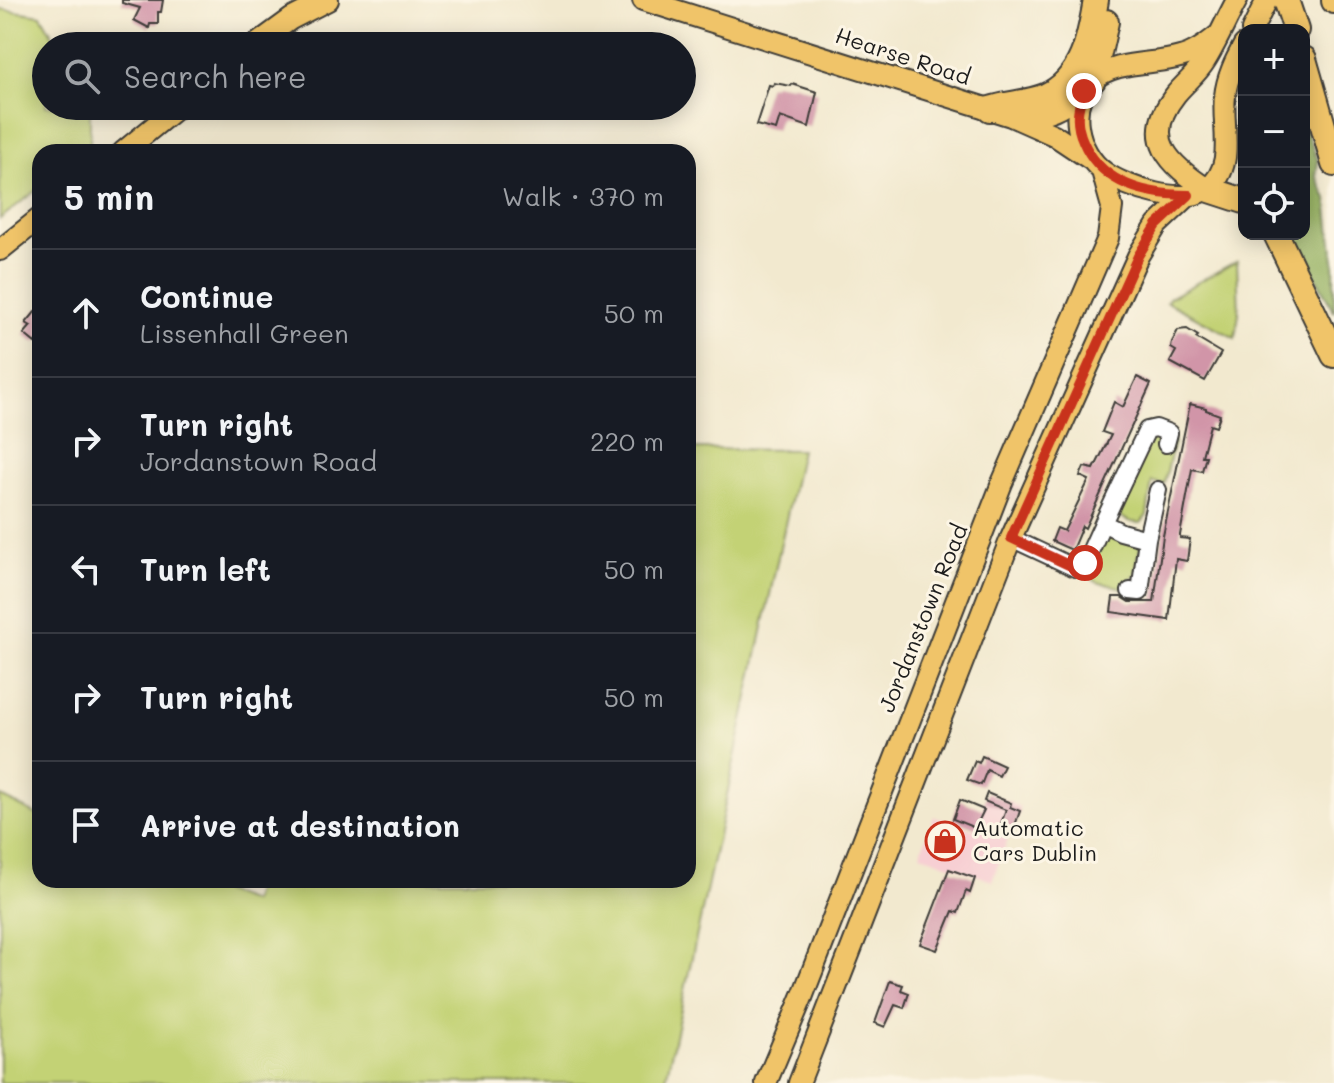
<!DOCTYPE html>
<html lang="en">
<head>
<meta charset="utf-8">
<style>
  body { margin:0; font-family:Mali,sans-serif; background:#242831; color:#f1f3f6 }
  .controls { position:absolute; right:24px; top:24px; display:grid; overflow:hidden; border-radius:16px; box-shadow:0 4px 20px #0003 }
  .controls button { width:72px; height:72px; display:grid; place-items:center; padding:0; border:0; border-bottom:2px solid #363941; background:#171b24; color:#f1f3f6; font:40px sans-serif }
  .stop { position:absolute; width:24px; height:24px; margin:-18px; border:6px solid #c8321e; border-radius:50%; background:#fff }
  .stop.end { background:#c8321e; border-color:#fff; box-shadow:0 2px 8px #0008 }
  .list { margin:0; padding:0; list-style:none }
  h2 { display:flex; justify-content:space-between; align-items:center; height:104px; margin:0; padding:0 32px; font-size:34px }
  h2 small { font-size:26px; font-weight:400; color:#9ea1a6 }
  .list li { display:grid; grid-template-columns:52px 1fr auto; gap:24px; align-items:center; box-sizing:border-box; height:128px; padding:0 32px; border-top:2px solid #363941 }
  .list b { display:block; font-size:30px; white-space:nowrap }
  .list p { margin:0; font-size:26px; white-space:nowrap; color:#9ea1a6 }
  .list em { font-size:26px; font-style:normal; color:#9ea1a6 }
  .icon { flex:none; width:44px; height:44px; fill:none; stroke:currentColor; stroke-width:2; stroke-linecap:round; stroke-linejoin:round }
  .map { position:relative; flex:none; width:1334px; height:1083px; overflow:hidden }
  .search { position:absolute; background:#171b24; box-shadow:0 4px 20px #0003; left:32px; top:32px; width:664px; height:88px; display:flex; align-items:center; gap:20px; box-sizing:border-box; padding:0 28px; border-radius:44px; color:#9ea1a6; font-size:30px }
  .panel { position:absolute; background:#171b24; box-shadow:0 4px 20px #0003; left:32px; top:144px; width:664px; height:744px; border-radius:24px }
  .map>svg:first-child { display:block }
  .built { fill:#f7cfd3 }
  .green { fill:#c3d274; stroke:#707748; stroke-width:2 }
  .forest { fill:#9ab466; stroke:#5b6841; stroke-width:2 }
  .building { fill:#d195a8 }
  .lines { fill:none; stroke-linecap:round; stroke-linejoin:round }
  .minor-casing { stroke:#3c3b37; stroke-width:20 }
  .major-casing { stroke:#3c3b37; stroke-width:24 }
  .highway-casing { stroke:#3c3b37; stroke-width:28 }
  .minor { stroke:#fff; stroke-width:16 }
  .major { stroke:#f0c469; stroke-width:20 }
  .highway { stroke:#f0c469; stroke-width:24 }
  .route { stroke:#c8321e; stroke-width:10 }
  .labels { text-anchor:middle; stroke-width:6; stroke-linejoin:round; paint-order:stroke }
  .street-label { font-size:22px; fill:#1c1c1c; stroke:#fcf5e5 }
  .poi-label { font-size:22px; fill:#1c1c1c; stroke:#fcf5e5; text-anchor:start }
</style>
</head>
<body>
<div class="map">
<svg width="1334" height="1083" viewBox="0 0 1334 1083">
  <rect width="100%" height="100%" fill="#fcf5e5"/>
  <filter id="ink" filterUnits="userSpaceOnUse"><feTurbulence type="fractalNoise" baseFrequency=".0125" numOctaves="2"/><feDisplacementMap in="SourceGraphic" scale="16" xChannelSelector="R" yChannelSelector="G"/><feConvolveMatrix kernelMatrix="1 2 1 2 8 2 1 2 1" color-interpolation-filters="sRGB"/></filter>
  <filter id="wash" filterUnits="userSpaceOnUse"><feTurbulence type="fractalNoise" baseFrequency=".006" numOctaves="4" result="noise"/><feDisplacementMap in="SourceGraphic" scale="32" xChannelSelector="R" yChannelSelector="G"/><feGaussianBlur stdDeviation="1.8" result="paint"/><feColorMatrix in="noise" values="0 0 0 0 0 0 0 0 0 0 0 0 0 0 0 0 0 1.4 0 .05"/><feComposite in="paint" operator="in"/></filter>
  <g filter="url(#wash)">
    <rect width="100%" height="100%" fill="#f2e9cf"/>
    <path class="built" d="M988 792 1020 807 992 881 920 854 934 816 974 830Z"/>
    <path class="green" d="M0 9 41 15 59 46H46V106H90V147L83 152H40V187L0 219Z
      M1237 261 1239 314 1235 338 1167 302 1169 298Z
      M1151 433 1174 442 1164 484 1152 482 1147 515 1141 523C1131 523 1122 520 1117 511Z
      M688 449 801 450 665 1083H0V796L40 816V880H190L252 902 258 880H688Z
      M1110 534 1141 542 1135 577 1131 578 1129 585 1124 588 1096 582 1085 572 1106 536Z"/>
    <path class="forest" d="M1304 126 1318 161 1316 176 1327 199 1334 262V312L1293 234H1304Z"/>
    <g id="blocks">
      <path class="building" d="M122 0H163L161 12H158V24H150L149 28 134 20 140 8 122 3Z
        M774 83 791 86 792 84 817 92 809 127 780 117 776 130 756 125 769 85 773 86Z
        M40 306V337L35 343 24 334 31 326 26 323Z
        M1187 329 1198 336 1196 338 1221 353 1205 381 1170 362 1176 351 1171 348 1172 342 1178 330Z
        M1137 377 1151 384 1085 528 1082 526 1072 550 1063 546 1052 541 1057 528 1064 531 1089 480 1080 476 1084 467 1094 469 1111 435 1102 432 1114 402 1123 407Z
        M1190 404 1206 408V410L1220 415 1216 427 1210 425 1202 456H1206L1202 471 1192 469 1180 535V538L1190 539 1187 561 1176 559 1169 620 1111 612 1113 597H1121L1129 602H1154L1163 536Z
        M982 756 1004 766 999 776 987 770 981 785 967 780 975 761 979 763Z
        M987 793 1011 803 1010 807 1020 811 1012 834 999 829 1006 810 984 801Z
        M960 800 984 810 975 828 953 819Z
        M949 869 975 878 970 893 966 891 958 913 953 911 937 950 920 944Z
        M890 981 903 985 901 990 909 993 904 1008 895 1005 885 1027 875 1023Z"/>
    </g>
  </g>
  <g filter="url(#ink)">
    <use href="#blocks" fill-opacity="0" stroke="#3c3b37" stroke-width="2"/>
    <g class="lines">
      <g class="minor-casing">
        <path id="minor" d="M1011 538 1075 568 1085 563 1103 523
          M1147 539 1158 490
          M1130 591 1140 592 1147 539 1121 532 1103 523 1147 430 1156 428 1169 433 1166 444"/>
      </g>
      <g class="major-casing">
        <path id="major" d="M643 0 1011 116 1054 135 1090 159
          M1252 30 1267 0
          M1217 36C1206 45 1194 54 1180 57 1153 65 1115 60 1093 80 1066 105 1077 152 1104 172 1127 188 1183 207 1208 188 1237 166 1221 125 1225 96 1227 77 1235 61 1244 45
          M254 46 291 19 328 0
          M1019 116C1046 117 1063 107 1084 91
          M123 152 179 106
          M1207 189C1170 165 1140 139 1176 94 1185 83 1197 74 1205 61 1217 42 1226 20 1237 0
          M0 250 40 218
          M766 1083 803 995 1002 483 1108 238 1112 207 1102 171
          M799 1083 1011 538 1138 256 1157 225 1189 195"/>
      </g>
      <g class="highway-casing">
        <path id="highway" d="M1286 0 1296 30
          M1334 0V1
          M1304 59 1334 164
          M1093 80 1106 22
          M990 109C1008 103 1028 103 1045 96 1083 80 1090 36 1096 0
          M1207 189 1244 201
          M1276 234 1334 355"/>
      </g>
      <use href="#minor" class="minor"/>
      <use href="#major" class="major"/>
      <use href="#highway" class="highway"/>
    </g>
  </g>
  <g class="lines" filter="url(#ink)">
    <path class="route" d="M1084 91C1077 109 1075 123 1083 141 1101 184 1146 195 1189 195L1157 225 1138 256 1011 538 1075 568 1085 563"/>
  </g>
  <defs>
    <g id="shop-ring" transform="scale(2)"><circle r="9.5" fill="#fcf5e5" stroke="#c8321e" stroke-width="1.5"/><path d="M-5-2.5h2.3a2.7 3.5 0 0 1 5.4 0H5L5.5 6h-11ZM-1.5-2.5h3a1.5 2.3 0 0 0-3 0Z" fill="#c8321e"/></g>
  </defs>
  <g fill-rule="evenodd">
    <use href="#shop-ring" x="945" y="841"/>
  </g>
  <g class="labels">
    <g class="street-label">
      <text transform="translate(903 56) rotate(18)" y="8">Hearse Road</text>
      <text transform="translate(923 618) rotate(-68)" y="8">Jordanstown Road</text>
    </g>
    <g class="poi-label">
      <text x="973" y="836">Automatic<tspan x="973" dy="25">Cars Dublin</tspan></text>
    </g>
  </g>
</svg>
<div class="controls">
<button>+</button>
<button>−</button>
<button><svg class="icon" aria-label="locate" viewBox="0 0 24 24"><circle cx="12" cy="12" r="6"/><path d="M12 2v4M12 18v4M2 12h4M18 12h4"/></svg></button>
</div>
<div class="stop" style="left:1085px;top:563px"></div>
<div class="stop end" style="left:1084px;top:91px"></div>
<div class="search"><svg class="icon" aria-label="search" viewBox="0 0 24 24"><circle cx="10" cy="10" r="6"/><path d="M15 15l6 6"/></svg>Search here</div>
<section class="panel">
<h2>5 min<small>Walk · 370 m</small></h2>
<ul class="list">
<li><svg class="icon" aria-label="ahead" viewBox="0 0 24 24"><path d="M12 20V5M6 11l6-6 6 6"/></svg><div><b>Continue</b><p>Lissenhall Green</p></div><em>50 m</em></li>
<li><svg class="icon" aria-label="right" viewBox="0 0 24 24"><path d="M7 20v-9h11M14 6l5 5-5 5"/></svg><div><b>Turn right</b><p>Jordanstown Road</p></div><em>220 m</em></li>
<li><svg class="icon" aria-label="left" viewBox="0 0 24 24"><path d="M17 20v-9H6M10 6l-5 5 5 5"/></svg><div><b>Turn left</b></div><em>50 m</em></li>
<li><svg class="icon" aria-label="right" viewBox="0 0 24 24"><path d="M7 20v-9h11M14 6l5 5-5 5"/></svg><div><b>Turn right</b></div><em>50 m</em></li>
<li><svg class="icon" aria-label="arrive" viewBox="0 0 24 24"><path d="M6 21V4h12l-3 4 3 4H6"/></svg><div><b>Arrive at destination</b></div></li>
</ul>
</section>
</div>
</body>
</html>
